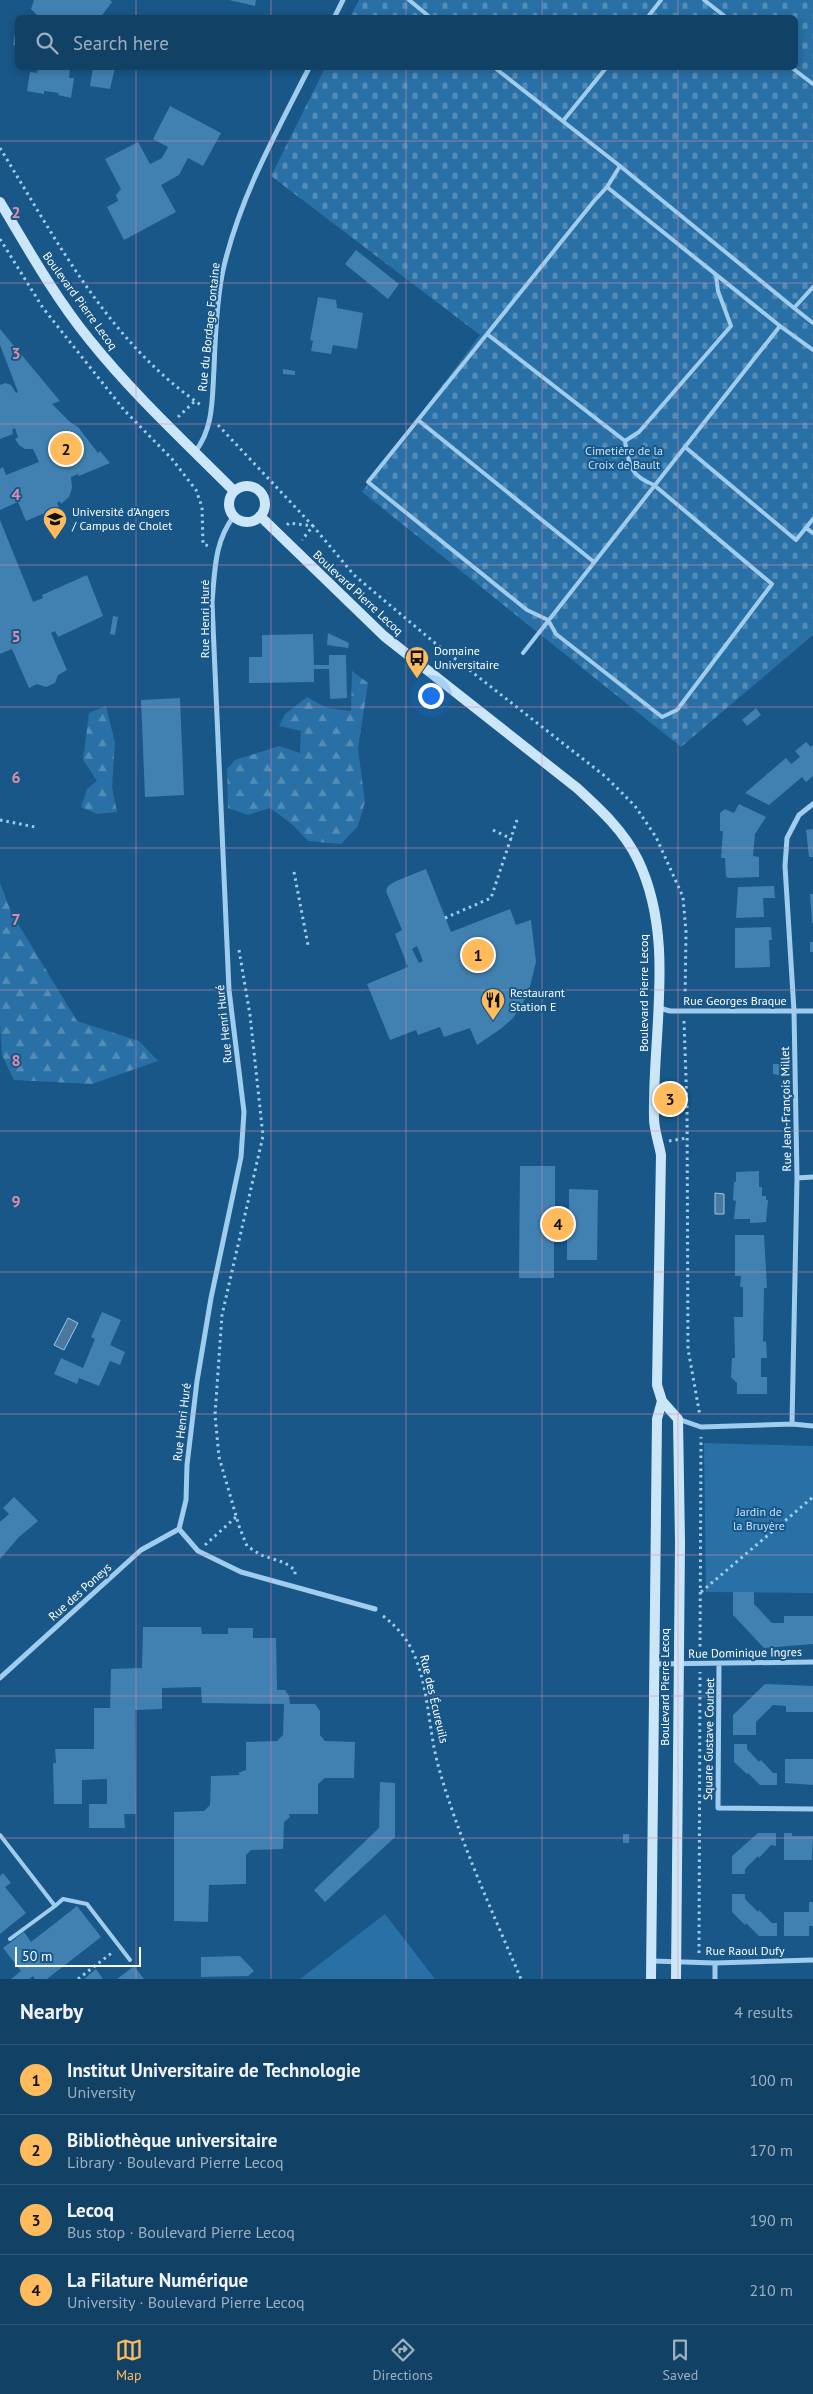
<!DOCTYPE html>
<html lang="en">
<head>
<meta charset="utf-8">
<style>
  body { margin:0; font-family:"PT Sans",sans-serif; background:#1b486c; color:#f1f3f6 }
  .scale { position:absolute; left:15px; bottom:12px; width:126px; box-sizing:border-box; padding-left:5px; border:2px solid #fff; border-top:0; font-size:14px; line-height:18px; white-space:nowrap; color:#fff; -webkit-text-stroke:4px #185788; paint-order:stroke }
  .you { position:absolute; left:430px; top:695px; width:18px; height:18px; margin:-12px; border:4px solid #fff; border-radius:50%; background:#1a73e8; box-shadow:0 0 0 8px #1a73e833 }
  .badge { display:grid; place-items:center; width:32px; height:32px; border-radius:50%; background:#ffbb5c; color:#111; font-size:16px; font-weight:700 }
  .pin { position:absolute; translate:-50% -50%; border:2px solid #fff; box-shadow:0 1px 5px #0006 }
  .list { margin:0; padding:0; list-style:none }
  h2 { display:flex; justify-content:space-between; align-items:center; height:65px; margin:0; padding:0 20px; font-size:21px }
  h2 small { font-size:16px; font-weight:400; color:#9cafbf }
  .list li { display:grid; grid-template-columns:32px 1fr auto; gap:15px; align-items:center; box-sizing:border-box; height:70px; padding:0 20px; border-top:1px solid #315a7a }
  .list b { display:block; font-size:19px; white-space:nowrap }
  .list p { margin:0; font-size:16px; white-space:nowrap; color:#9cafbf }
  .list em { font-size:16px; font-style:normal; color:#9cafbf }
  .icon { flex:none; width:28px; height:28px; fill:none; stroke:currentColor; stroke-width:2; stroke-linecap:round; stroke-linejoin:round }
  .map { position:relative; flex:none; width:813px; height:1979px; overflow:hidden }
  .search { position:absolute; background:#124166; box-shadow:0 2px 8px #0003; left:15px; right:15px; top:15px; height:55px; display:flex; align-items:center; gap:12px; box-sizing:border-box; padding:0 18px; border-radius:8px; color:#9cafbf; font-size:19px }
  .sheet { height:345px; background:#124166 }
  nav { display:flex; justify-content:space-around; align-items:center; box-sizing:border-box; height:70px; border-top:1px solid #315a7a; background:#124166; font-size:14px; color:#9cafbf }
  nav a { display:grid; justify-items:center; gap:2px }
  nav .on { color:#ffbb5c }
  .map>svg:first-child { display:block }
  .forest { fill:url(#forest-firs) }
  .cemetery { fill:url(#cemetery-stones) }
  .park { fill:#2870a5 }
  .water { fill:#4b789c; stroke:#92caf0 }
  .building { fill:#4181b1; fill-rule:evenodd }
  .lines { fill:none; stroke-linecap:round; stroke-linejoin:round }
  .path { stroke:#a0cded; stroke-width:3; stroke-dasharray:2.5 4; stroke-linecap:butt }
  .lane { stroke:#a0cded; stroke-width:4 }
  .street { stroke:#a0cded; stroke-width:5 }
  .secondary { stroke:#cce6f9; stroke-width:10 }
  .grid { fill:none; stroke:#e08cad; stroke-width:1; stroke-opacity:0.55 }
  .labels { text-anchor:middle; stroke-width:4; stroke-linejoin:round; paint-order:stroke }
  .street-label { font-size:12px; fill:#fff; stroke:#185788 }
  .park-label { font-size:12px; fill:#c5e4fa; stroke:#185788 }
  .poi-label { font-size:12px; fill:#fff; stroke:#185788; text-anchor:start }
  .grid-label { font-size:16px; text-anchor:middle; font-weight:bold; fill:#e08cad; stroke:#185788; stroke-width:4; stroke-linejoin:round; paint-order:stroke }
</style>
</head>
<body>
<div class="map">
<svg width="813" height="1979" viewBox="0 0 813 1979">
  <defs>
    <pattern id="forest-firs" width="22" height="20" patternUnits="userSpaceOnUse" patternTransform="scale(1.25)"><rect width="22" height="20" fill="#2870a5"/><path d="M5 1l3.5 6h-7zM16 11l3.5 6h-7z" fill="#538db7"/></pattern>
    <pattern id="cemetery-stones" width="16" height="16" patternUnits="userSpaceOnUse" patternTransform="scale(1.25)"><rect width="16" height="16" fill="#2870a5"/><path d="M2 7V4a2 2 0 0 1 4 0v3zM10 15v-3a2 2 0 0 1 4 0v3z" fill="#538db7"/></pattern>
  </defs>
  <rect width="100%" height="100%" fill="#185788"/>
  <path class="forest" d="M352 671 368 683 358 749 365 802 358 826 341 844 308 841 293 825 270 808 248 815 228 808 227 769 235 760 279 746 300 753 301 731 279 726 285 714 307 697 327 708 351 711Z
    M106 706 115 743 112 787 117 812 97 814 81 807 87 789 97 781 83 760 89 713Z
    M0 883 11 912 77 1021 139 1041 158 1061 92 1084 14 1080 2 1055 0 1025Z"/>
  <path class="cemetery" d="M359 0H813V635L681 747 362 492 480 335 271 176 325 68H796V18L350 17Z"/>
  <path class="park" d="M704 1443 813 1446V1593L706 1592Z
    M385 1914 435 1979H300Z"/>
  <path class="water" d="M715 1193 724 1194V1214H715Z
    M68 1318 78 1323 64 1350 54 1345Z"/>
  <path class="building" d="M34 0H110L112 2 100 18H40L31 9Z
    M229 0H256L255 6Z
    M16 29H18V46L13 45Z
    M38 68H70L69 78H74L71 98 58 95 59 93 44 91V94L27 91 30 72 37 73Z
    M93 68H115L110 89 90 86Z
    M170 106 221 133 203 166 188 158 179 175 161 185 176 212 124 240 107 207 118 201 116 195 121 189 105 159 138 142 150 164 162 158 168 147 153 139Z
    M356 250 399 284 388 299 345 264Z
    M318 297 336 300 337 308 363 313 357 349 333 345 331 354 311 351 313 341 310 340Z
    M0 329 60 401 52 404 70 422 78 427 98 453 100 451 110 463 79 476 78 474 71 477 72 488 69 497 61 504 60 501 57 503 59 507 26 521 18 502 0 510V469L3 467 6 475 39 462 33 449H25L19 445 15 439 18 437 15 428 12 430 13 434 0 439V385L5 383 11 385 16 393 18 392 0 345Z
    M283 369 295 371V375L283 374Z
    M0 520 33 602 43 598 42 595 87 575 103 616 58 637 55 631 51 633 67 670 58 675 55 683 46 687 37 684 29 688 12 649 0 654Z
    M113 616 118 617 115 635 110 634Z
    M328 633 349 643 348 648 327 645Z
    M313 634 314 665H329V655H346L347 698 330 699 329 669H314V682L249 683V657H262V635Z
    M180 698 184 795 145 797 141 700Z
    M756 708 761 715 747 726 742 720Z
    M806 742 811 747 813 745V776L806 782 802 777 769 805 745 793 786 758 791 764 800 757 795 751Z
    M739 804 766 817 755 834 753 856 759 857V877L728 878 726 876 725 858H721L723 831H720V813L725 809 734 813Z
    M813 829V857H809L806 830Z
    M426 869 451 932 510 909 516 925 531 920 536 962 529 990 525 989 522 996 525 999 513 1018 502 1028 477 1045 470 1028 444 1037 440 1027 418 1035 416 1030 390 1040 367 984 408 967 395 934 402 930 386 891 388 886 396 881ZM417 946 423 961 419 963 412 949Z
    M774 886 775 898H763L764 917 736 918 738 887Z
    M810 894H813V923H812Z
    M771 927 772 940H769L770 967 735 968V928Z
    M810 942H813V952H810Z
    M773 1064H779V1075L773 1074Z
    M520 1166H555V1209H569V1189L598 1190 597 1260H567V1240L554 1239V1278H519Z
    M759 1171V1187H762V1196H766V1200H768L766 1222 750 1223V1219H734L736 1201 733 1200 734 1182H736V1172Z
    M735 1235H764L767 1288H764L763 1342 766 1341 767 1358H761V1377H767V1394H737V1383L731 1377 732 1358H735L734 1317H743V1287H740L741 1276H735Z
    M102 1312 121 1320 110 1345 125 1352 120 1365 110 1361 99 1386 79 1378 77 1384 54 1374 61 1358 83 1368 95 1339 91 1337Z
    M14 1497 38 1521 19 1537 0 1559V1522L9 1514 3 1508Z
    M733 1592H754V1604L772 1623H784V1616H813V1644L764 1648 733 1615Z
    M143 1627H201L202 1634H228V1628H253V1638H276L277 1690H285L289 1696 290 1704H315L320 1711V1735L325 1741 355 1742 354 1778H325L318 1784V1814H289L290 1817 284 1822 283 1849 251 1850 246 1855V1884L209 1885 208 1922 174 1921V1812L204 1811 210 1805 211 1776 240 1775 238 1773 246 1770V1742L277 1741 283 1735 284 1704 202 1703 201 1687 162 1688V1709L135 1710 136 1814H124L125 1828H89V1804H107V1779L82 1780V1804H54L53 1763H56L55 1749H94V1708H110L111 1669 142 1668Z
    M765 1684 813 1686V1712H786V1706L773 1705 756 1722V1735H733V1715Z
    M734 1744H747V1749L759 1762 761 1760 773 1773H777V1785H760L748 1773 747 1774 734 1762Z
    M785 1759H813V1785L785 1783Z
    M380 1782 395 1783V1837L325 1902 314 1890 379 1828Z
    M758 1833H776V1846L771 1845 759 1858 758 1856 745 1869V1874H732V1856Z
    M784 1833H792V1836H813L812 1860H784Z
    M623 1834H629V1843H623Z
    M3 1873 11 1883 5 1887 26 1913 0 1934V1876Z
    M732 1894H745V1899L758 1912 759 1910 772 1923H777V1936H759L746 1923 745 1925 732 1912Z
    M809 1902H813V1926H809V1936H784V1912H809Z
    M77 1906 101 1937 47 1979H35L33 1976 29 1979H11L21 1971 3 1948 24 1932 31 1942Z
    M240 1956 254 1971 248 1976 201 1977V1957Z
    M134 1966 144 1979H117L125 1973Z
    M96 1969 103 1979H84Z"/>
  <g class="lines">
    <path class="path" d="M0 148C57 241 109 342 201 405
      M0 239 43 308 124 410 172 459 196 490 202 507 203 544 209 546
      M178 417 195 401
      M218 425 313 526 302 540
      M287 525 289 523 313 526 354 575 435 643 606 777 635 806 656 837 683 897 686 932 685 1002
      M0 820 35 827
      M493 830 512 839
      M294 872 308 945
      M445 918 491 898 517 820
      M239 950 250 1015 263 1136 222 1315 215 1415 219 1457 239 1526 247 1546 261 1555 285 1563 295 1570V1578
      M684 1021 687 1107 688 1349 700 1416
      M669 1141 687 1138
      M205 1545 236 1517
      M701 1592 813 1497
      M383 1616C396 1626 404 1635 412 1650 429 1685 428 1728 438 1765 458 1837 492 1911 521 1979
      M700 1653 701 1437
      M699 1953 700 1672
      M78 1979 113 1952"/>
    <path class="lane" d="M409 0 431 18
      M704 0 727 18
      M647 18 661 0
      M495 68 620 166 794 308 813 287
      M792 68 813 84
      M563 121 606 68
      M607 187 780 326 813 350
      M794 308 813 323
      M487 334 625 441C629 465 630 476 654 485L772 584 677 710 662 717 556 634 548 620 527 610 368 482C443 388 519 295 594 201L607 187 620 166
      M418 420 594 562
      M625 441 639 432 731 326 718 291 716 276
      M685 447 796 540 813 519
      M806 528 813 533
      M523 653 780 326
      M0 1835 55 1906 10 1939
      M55 1906 63 1899 87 1904 130 1960"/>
    <path class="street" d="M334 18 343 0
      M195 452C214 428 212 398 214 369 215 339 217 294 224 266 241 195 276 133 309 68
      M659 1008 670 1011H813
      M797 1178 813 1177
      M678 1419 701 1427 792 1424 813 1426
      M792 1424 797 1178 794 1011 785 866 787 838 799 815 813 804
      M179 1529 186 1500 187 1465 197 1381 211 1298 241 1157 244 1112 229 990 212 602C215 571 214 542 234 516
      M179 1529 198 1551 241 1572 375 1609
      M654 1664 813 1662
      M719 1664 718 1808 813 1809
      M0 1678 141 1550 179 1529
      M652 1961 715 1963 813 1960
      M715 1963V1979"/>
    <path class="secondary" d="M0 202C28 249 55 297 89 339 133 394 184 441 234 491
      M229 504a18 18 0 1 1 36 0a18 18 0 1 1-36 0Z
      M260 516 384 636 577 788C600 809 624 831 638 860 676 939 652 1034 654 1118 654 1130 659 1143 661 1155L657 1385 662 1401 678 1419 680 1542 676 1979
      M651 1979 657 1419 662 1401"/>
  </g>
  <path class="grid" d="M136 0V18M271 0V18M406 0V18M542 0V18M678 0V18M136 68V1979M271 68V1979M406 68V1979M542 68V1979M678 68V1979M0 141H813M0 283H813M0 424H813M0 565H813M0 707H813M0 848H813M0 990H813M0 1131H813M0 1272H813M0 1414H813M0 1555H813M0 1696H813M0 1838H813"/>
  <defs>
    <g id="university-pin" transform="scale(1.25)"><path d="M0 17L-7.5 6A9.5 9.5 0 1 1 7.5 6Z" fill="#ffbb5c" stroke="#185788"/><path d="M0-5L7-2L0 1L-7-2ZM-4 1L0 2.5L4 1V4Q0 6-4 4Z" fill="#111"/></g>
    <g id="bus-pin" transform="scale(1.25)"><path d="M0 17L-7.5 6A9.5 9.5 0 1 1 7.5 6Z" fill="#ffbb5c" stroke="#185788"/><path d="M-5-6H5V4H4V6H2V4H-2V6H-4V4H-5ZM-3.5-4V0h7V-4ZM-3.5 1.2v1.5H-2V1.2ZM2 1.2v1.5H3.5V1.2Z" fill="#111"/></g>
    <g id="restaurant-pin" transform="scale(1.25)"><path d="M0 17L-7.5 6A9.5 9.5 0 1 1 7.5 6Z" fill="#ffbb5c" stroke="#185788"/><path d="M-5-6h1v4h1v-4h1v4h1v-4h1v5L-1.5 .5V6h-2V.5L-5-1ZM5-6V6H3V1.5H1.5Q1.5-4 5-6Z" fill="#111"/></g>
  </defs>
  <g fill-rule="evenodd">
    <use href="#university-pin" x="55" y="519"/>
    <use href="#bus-pin" x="417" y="658"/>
    <use href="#restaurant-pin" x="493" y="1000"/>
  </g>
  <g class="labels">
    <g class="street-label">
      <text transform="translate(80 301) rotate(54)" y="4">Boulevard Pierre Lecoq</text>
      <text transform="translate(209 327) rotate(-84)" y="4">Rue du Bordage Fontaine</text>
      <text transform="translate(358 593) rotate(43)" y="4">Boulevard Pierre Lecoq</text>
      <text transform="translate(205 619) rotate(-90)" y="4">Rue Henri Huré</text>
      <text transform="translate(644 993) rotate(-90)" y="4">Boulevard Pierre Lecoq</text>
      <text x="735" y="1005">Rue Georges Braque</text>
      <text transform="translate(224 1024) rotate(-96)" y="4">Rue Henri Huré</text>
      <text transform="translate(786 1109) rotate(-91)" y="4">Rue Jean-François Millet</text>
      <text transform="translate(182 1422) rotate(-83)" y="4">Rue Henri Huré</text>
      <text transform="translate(80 1592) rotate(-42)" y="4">Rue des Poneys</text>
      <text transform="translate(745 1653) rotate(-1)" y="4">Rue Dominique Ingres</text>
      <text transform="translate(665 1687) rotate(-90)" y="4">Boulevard Pierre Lecoq</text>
      <text transform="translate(434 1699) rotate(77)" y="4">Rue des Écureuils</text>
      <text transform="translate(709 1739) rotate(-89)" y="4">Square Gustave Courbet</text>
      <text x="745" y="1955">Rue Raoul Dufy</text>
    </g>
    <g class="park-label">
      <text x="624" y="455">Cimetière de la<tspan x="624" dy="14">Croix de Bault</tspan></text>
      <text x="759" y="1516">Jardin de<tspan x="759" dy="14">la Bruyère</tspan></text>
    </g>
    <g class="poi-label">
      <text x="72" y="516">Université d’Angers<tspan x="72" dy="14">/ Campus de Cholet</tspan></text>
      <text x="434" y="655">Domaine<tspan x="434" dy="14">Universitaire</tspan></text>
      <text x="510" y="997">Restaurant<tspan x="510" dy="14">Station E</tspan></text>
    </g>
  </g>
  <g class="grid-label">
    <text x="16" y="218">2</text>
    <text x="16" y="359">3</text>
    <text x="16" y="500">4</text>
    <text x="16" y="642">5</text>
    <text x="16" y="783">6</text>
    <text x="16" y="925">7</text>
    <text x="16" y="1066">8</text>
    <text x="16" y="1207">9</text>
  </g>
</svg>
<div class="scale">50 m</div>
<div class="you"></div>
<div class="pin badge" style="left:478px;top:955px">1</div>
<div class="pin badge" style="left:66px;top:449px">2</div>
<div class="pin badge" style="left:670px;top:1099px">3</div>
<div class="pin badge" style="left:558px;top:1224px">4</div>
<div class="search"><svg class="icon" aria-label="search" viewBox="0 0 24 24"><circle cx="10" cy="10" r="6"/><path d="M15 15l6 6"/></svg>Search here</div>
</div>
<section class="sheet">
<h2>Nearby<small>4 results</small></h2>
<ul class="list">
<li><span class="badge">1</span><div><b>Institut Universitaire de Technologie</b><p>University</p></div><em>100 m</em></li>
<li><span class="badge">2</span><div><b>Bibliothèque universitaire</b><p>Library · Boulevard Pierre Lecoq</p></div><em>170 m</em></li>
<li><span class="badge">3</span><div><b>Lecoq</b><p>Bus stop · Boulevard Pierre Lecoq</p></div><em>190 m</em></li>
<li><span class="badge">4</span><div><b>La Filature Numérique</b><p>University · Boulevard Pierre Lecoq</p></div><em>210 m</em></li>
</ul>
</section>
<nav>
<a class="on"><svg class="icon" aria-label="map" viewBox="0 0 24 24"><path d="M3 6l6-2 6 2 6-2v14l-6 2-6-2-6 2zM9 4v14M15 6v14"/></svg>Map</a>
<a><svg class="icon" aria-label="directions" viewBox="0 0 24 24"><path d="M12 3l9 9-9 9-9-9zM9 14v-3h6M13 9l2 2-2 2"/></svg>Directions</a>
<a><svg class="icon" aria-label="saved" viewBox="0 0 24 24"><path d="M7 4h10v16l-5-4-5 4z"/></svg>Saved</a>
</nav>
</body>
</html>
